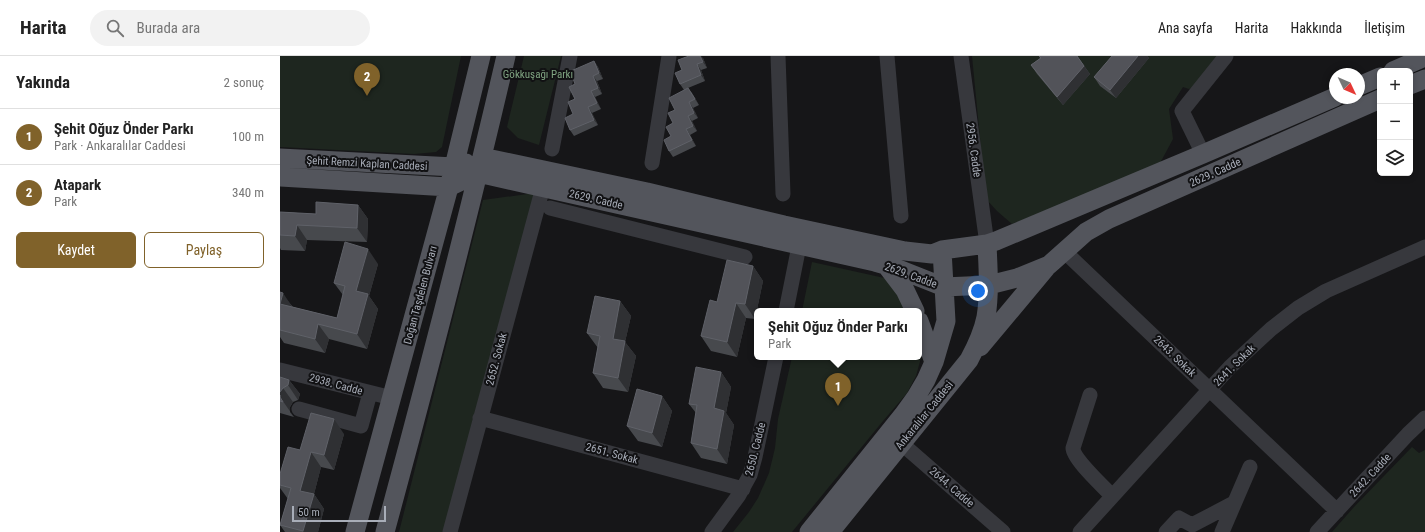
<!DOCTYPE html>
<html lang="tr">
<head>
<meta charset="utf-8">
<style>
  body { margin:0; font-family:"Roboto Condensed",sans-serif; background:#f2f2f2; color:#222 }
  .controls { position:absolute; right:12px; top:12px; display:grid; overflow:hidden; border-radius:6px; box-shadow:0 2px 6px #0003 }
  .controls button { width:36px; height:36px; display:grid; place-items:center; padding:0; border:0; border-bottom:1px solid #e0e0e0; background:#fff; color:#222; font:20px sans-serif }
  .compass { position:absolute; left:1049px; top:12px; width:36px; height:36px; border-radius:50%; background:#fff; box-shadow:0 2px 6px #0003; rotate:134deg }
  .scale { position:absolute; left:12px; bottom:10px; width:94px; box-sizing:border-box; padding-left:4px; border:2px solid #a8adb8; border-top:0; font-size:11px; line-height:14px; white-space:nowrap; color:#a8adb8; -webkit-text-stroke:3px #111113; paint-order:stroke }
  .you { position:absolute; left:698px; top:235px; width:14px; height:14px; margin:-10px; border:3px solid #fff; border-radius:50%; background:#1a73e8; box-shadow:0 0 0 6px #1a73e833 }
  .badge { display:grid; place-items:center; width:26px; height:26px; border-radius:50%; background:#80622a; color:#fff; font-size:13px; font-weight:700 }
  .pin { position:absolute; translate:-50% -33px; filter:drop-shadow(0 1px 2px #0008) }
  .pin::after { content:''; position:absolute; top:21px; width:14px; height:12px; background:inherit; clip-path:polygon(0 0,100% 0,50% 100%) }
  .popup { position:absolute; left:474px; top:252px; width:168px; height:52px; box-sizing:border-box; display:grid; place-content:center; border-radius:6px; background:#fff; filter:drop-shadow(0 1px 3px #0005); font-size:13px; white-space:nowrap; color:#767676 }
  .popup b { font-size:15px; color:#222 }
  .popup::after { content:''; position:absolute; left:50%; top:100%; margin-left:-8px; border:8px solid transparent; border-top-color:#fff }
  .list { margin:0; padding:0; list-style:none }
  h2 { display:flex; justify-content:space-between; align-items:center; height:52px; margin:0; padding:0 16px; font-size:17px }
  h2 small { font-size:13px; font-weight:400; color:#767676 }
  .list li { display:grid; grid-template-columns:26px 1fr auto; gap:12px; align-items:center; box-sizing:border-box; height:56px; padding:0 16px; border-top:1px solid #e0e0e0 }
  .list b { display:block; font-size:15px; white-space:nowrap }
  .list p { margin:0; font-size:13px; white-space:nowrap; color:#767676 }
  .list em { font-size:13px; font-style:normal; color:#767676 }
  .actions { display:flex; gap:8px; padding:12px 16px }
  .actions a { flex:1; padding:9px 0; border:1px solid #80622a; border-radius:6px; text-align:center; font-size:14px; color:#80622a }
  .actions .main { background:#80622a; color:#fff }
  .icon { flex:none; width:22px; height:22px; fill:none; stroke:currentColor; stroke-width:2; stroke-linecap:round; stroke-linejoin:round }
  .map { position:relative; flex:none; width:1145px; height:476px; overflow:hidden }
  header { display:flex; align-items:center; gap:24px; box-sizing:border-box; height:56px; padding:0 20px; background:#fff; border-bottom:1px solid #e0e0e0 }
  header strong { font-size:19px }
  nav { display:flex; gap:22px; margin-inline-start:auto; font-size:14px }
  .search { width:280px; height:36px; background:#f2f2f2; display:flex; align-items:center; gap:10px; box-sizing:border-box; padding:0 14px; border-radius:22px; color:#767676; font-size:15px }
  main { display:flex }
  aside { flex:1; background:#fff }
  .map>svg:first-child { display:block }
  .green { fill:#1e261f }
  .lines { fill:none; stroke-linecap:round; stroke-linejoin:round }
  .minor { stroke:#37383d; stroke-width:15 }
  .major { stroke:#53555c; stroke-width:19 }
  .wall { fill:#47494d }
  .shaded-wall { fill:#2f3033 }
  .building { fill:#525359; stroke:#5f6168 }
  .labels { text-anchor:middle; stroke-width:4; stroke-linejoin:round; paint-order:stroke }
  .park-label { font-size:11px; fill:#7fa381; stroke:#111113 }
  .street-label { font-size:11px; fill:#a8adb8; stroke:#111113 }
</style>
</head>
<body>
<header>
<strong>Harita</strong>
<div class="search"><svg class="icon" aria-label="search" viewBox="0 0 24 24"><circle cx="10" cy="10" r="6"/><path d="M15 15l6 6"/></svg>Burada ara</div>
<nav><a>Ana sayfa</a><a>Harita</a><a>Hakkında</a><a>İletişim</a></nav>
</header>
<main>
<aside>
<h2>Yakında<small>2 sonuç</small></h2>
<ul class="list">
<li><span class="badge">1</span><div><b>Şehit Oğuz Önder Parkı</b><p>Park · Ankaralılar Caddesi</p></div><em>100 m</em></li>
<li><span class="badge">2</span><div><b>Atapark</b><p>Park</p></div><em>340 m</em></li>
</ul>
<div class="actions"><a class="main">Kaydet</a><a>Paylaş</a></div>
</aside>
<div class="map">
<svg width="1145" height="476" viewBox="0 0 1145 476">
  <rect width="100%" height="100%" fill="#161618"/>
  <path class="green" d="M0 0H181L162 91 156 96 134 98 0 91Z
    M244 0H281L259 89 238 82 227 71Z
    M692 0H941L918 30 909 33 903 31 889 53 893 83 879 109 732 168 717 155 706 143Z
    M255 137 165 476H119L203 144Z
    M532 206 609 223 628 255H522Z
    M639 283 642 298 636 320 627 337 603 365 512 476H453L469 456 478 442 489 417 495 392 498 363 512 301H639Z
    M1132 391 1139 397 1145 394V476H1052L1074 451Z"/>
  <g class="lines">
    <path class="minor" d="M498 0 503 138
      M607 0 621 160
      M681 0 707 188
      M272 93 290 0
      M923 98 902 55 946 0
      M372 107 389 0
      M270 152 465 201
      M785 196 1057 455
      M506 255 519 190
      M0 314 112 342
      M810 339 793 392C793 403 824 431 832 440
      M19 353 81 370 90 337
      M200 362 463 433
      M621 387 723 476
      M170 476 263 131
      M432 476 459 439 470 419 475 401 496 301
      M800 476 950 311 991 273 1018 252 1046 235 1145 191
      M886 476 899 462 912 469 954 447
      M942 476 970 411
      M1037 476 1128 378 1145 362"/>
    <path class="major" d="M1113 15 1145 1
      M1130 29 1145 23
      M1079 30 1100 21
      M202 101 367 136 504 169 625 195 652 198 662 194 707 188 716 185 923 98 1055 41
      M0 102 174 111 186 107
      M0 121 169 131 198 117 595 206 616 212 664 231 709 229 737 222 769 209 806 176 829 163 1100 43
      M606 209 625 234 635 255
      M639 265 654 306
      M700 291 766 212
      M75 476 169 131 201 0
      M105 476C148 318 189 159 226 0
      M529 476 623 359 636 341 646 324 654 306 666 265 662 194
      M550 476 689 304C696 291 703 276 706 261 710 237 708 212 707 188"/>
  </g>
  <path class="wall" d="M759 0H797L810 18 783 49 757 18 751 9 760 2Z
    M832 0H867L869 2 836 42 820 30 814 21Z
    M423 2 427 12 421 14 425 25 408 32 412 37 419 49 413 52 418 62 412 65 417 75 410 79 416 90 393 101 389 95 395 54 404 34 400 28 402 14Z
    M314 5 318 11 323 23 317 25 322 38 315 41 321 53 312 57 318 69 294 80 290 74 293 58 295 28Z
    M78 149 88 163 87 186 27 184 25 195 1 194 0 192V156L36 158Z
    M98 208 89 240 98 253 87 293 49 283 45 297 4 287 0 281V236L13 251 57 262 63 239 54 227Z
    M473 210 483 225 475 263 466 262 457 301 431 295 421 280 437 246Z
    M340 245 351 260 345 286 356 300 348 336 323 332 313 317 318 292 307 277Z
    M441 316 451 331 446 357 454 369 447 408 421 402 411 387 416 357 409 348Z
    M0 321 9 324 20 338 18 344 13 346 10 351V356L14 361 0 357Z
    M382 340 392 355 382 391 358 385 347 370Z
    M64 378 54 414 41 411 34 438 44 453 38 476H5L0 469 8 443 0 432V418L20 394Z"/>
  <path class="shaded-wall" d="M420 0H421L423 2 427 12 423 6Z
    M858 0H867L869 2 836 42 830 34Z
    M314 5 318 11 323 23 319 17Z
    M417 8 421 14 425 25 421 19Z
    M804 10 810 18 783 49 777 41Z
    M313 20 317 25 322 38 318 32Z
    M408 32 412 37 419 49 415 43Z
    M311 35 315 41 321 53 317 47Z
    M409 46 413 52 418 62 414 57Z
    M308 51 312 57 318 69 314 64Z
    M408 60 412 65 417 75 413 70Z
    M406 73 410 79 416 90 412 84Z
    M78 149 88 163 87 186 77 172Z
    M17 169 27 184 25 195 15 180Z
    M88 193 98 208 89 240 98 253 87 293 77 278 76 235Z
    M473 210 483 225 475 263 465 248Z
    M3 237 13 252 0 248Z
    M340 245 351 260 345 286 356 300 348 336 338 322 333 283Z
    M456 247 466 262 457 301 447 286Z
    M38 268 49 283 45 297 35 283Z
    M441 316 451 331 446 357 454 369 447 408 437 393 434 352Z
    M9 324 20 338 18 344 8 329Z
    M3 332 13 346 10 351V356L14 361 0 341V336Z
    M382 340 392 355 382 391 372 377Z
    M54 363 64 378 54 414 44 399Z
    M31 396 41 411 34 438 44 453 38 476H24L23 475 20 435Z"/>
  <path class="building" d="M409 0H420L423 6 417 8 421 19 400 28 395 17 402 14 398 4Z
    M759 0H797L804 10 777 41 751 9 761 2Z
    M832 0H858L830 34 814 21Z
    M314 5 319 17 313 20 318 32 311 35 317 47 308 51 314 64 290 74 285 62 293 58 288 46 295 43 289 31 295 28 291 17V15Z
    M408 32 415 43 409 46 414 57 408 60 413 70 406 73 412 84 389 95 384 84 391 80 386 71 393 67 388 57 395 54 389 42Z
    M36 146 78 149 77 172 17 169 15 180 0 179V156L36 158Z
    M65 186 88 193 76 235 88 238 77 278 38 268 35 283 0 274V236L3 237 0 248 57 262 65 230 54 227Z
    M447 204 473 210 465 248 456 247 447 286 421 280 430 244 437 246Z
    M315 240 340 245 333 283 345 285 338 322 313 317 320 280 307 277Z
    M416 311 441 316 434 352 444 355 437 393 411 387 417 349 409 348Z
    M0 321 9 324 8 329 3 332 0 336Z
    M357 333 382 340 372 377 347 370Z
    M0 339V341L3 346 0 345Z
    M31 357 54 363 44 399 31 396 20 435 34 438 23 475 0 469 11 432 0 429V418L8 391 20 394Z"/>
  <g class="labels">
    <g class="park-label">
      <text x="258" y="22">Gökkuşağı Parkı</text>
    </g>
    <g class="street-label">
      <text transform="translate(694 94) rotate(82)" y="4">2956. Cadde</text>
      <text transform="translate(87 107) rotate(3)" y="4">Şehit Remzi Kaplan Caddesi</text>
      <text transform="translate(935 116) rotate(-24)" y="4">2629. Cadde</text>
      <text transform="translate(316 143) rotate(13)" y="4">2629. Cadde</text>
      <text transform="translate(631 219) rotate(20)" y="4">2629. Cadde</text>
      <text transform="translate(140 239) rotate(-75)" y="4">Doğan Taşdelen Bulvarı</text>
      <text transform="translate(895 300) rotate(44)" y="4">2643. Sokak</text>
      <text transform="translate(216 303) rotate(-75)" y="4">2652. Sokak</text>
      <text transform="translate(954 309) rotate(-45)" y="4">2641. Sokak</text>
      <text transform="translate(56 328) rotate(15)" y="4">2938. Cadde</text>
      <text transform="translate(644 359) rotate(-51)" y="4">Ankaralılar Caddesi</text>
      <text transform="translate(475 393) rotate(-76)" y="4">2650. Cadde</text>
      <text transform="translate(332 397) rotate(15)" y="4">2651. Sokak</text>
      <text transform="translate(1090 419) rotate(-47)" y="4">2642. Cadde</text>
      <text transform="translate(672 431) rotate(41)" y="4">2644. Cadde</text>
    </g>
  </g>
</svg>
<div class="controls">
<button>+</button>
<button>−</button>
<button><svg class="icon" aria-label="layers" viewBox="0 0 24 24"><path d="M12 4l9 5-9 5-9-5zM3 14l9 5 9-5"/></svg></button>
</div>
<svg class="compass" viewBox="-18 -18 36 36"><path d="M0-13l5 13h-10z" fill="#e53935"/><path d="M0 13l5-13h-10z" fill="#767676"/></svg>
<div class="scale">50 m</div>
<div class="you"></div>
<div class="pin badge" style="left:558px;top:350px">1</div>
<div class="popup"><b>Şehit Oğuz Önder Parkı</b>Park</div>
<div class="pin badge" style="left:87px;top:40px">2</div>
</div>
</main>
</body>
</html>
